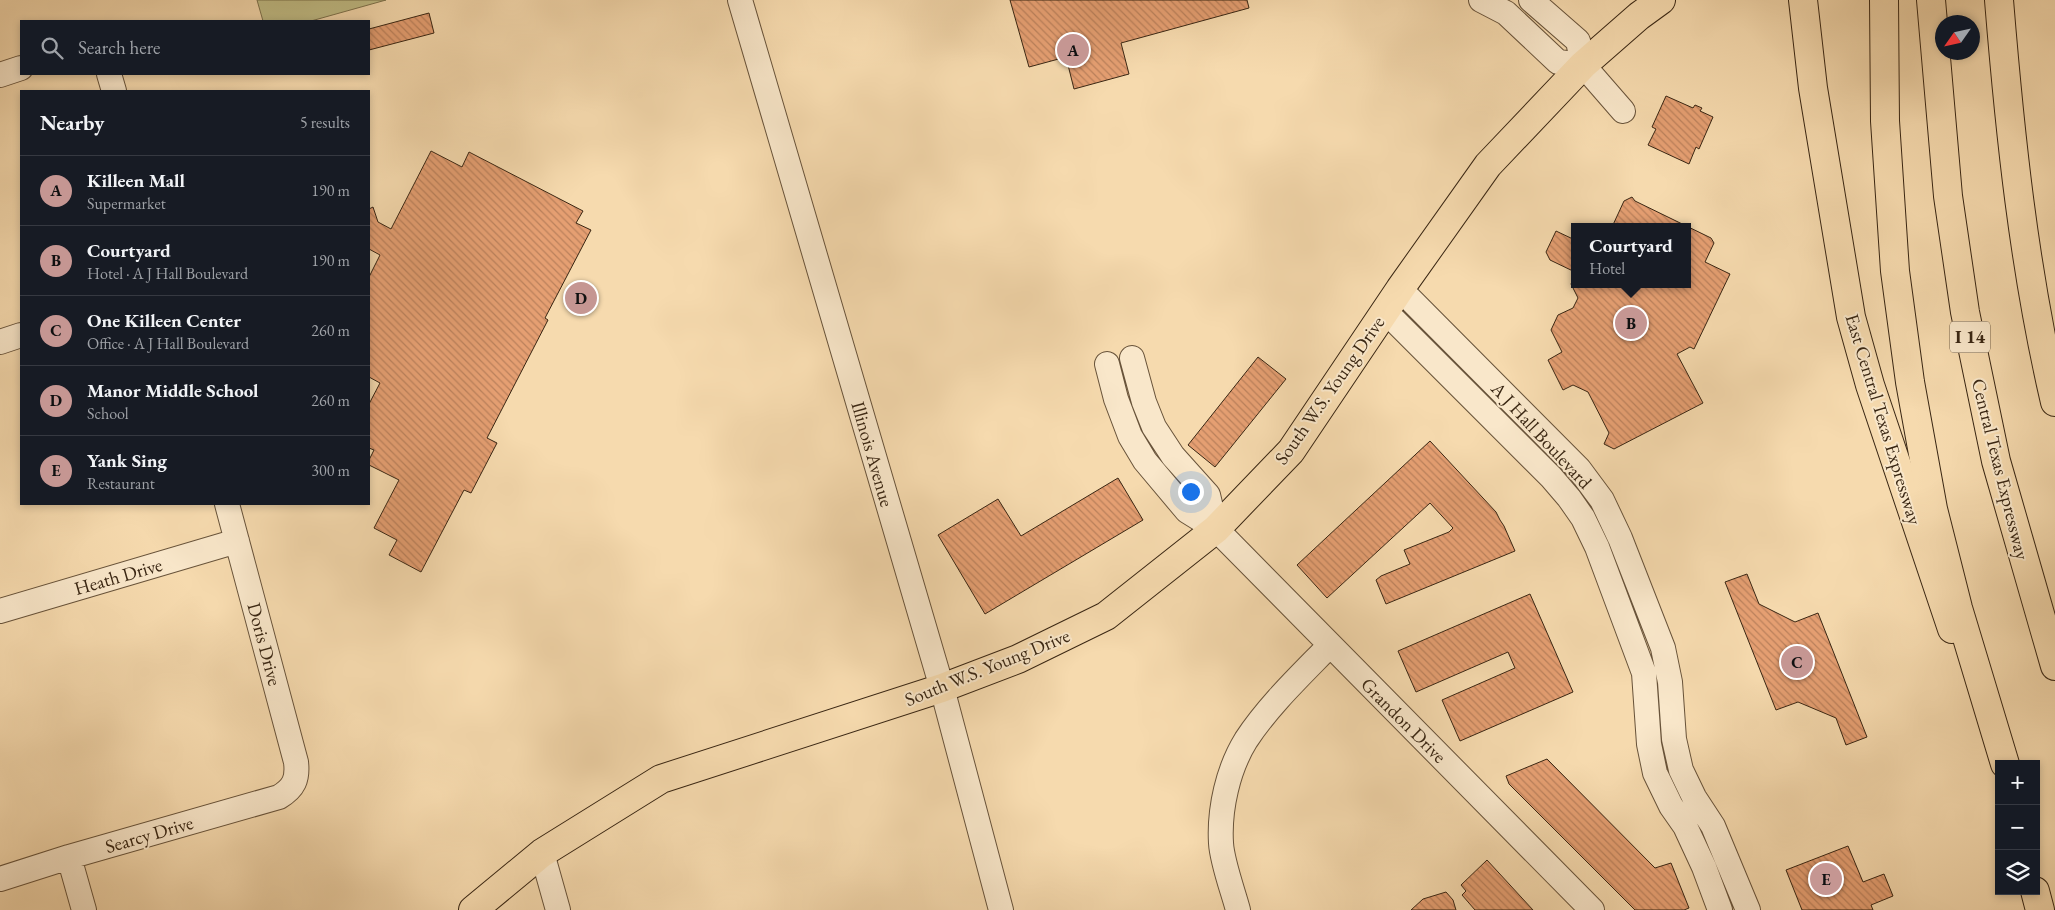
<!DOCTYPE html>
<html lang="en">
<head>
<meta charset="utf-8">
<style>
  body { margin:0; font-family:"EB Garamond",serif; background:#242831; color:#f1f3f6 }
  .controls { position:absolute; right:15px; bottom:15px; display:grid; overflow:hidden; border-radius:0px; box-shadow:0 2px 8px #0003 }
  .controls button { width:45px; height:45px; display:grid; place-items:center; padding:0; border:0; border-bottom:1px solid #363941; background:#171b24; color:#f1f3f6; font:25px sans-serif }
  .compass { position:absolute; left:1935px; top:15px; width:45px; height:45px; border-radius:50%; background:#171b24; box-shadow:0 2px 8px #0003; rotate:236deg }
  .you { position:absolute; left:1190px; top:491px; width:18px; height:18px; margin:-12px; border:4px solid #fff; border-radius:50%; background:#1a73e8; box-shadow:0 0 0 8px #1a73e833 }
  .badge { display:grid; place-items:center; width:32px; height:32px; border-radius:50%; background:#c59692; color:#111; font-size:16px; font-weight:700 }
  .pin { position:absolute; translate:-50% -50%; border:2px solid #fff; box-shadow:0 1px 5px #0006 }
  .popup { position:absolute; left:1571px; top:223px; width:120px; height:65px; box-sizing:border-box; display:grid; place-content:center; border-radius:0px; background:#171b24; filter:drop-shadow(0 1px 4px #0005); font-size:16px; white-space:nowrap; color:#9ea1a6 }
  .popup b { font-size:19px; color:#f1f3f6 }
  .popup::after { content:''; position:absolute; left:50%; top:100%; margin-left:-10px; border:10px solid transparent; border-top-color:#171b24 }
  .list { margin:0; padding:0; list-style:none }
  h2 { display:flex; justify-content:space-between; align-items:center; height:65px; margin:0; padding:0 20px; font-size:21px }
  h2 small { font-size:16px; font-weight:400; color:#9ea1a6 }
  .list li { display:grid; grid-template-columns:32px 1fr auto; gap:15px; align-items:center; box-sizing:border-box; height:70px; padding:0 20px; border-top:1px solid #363941 }
  .list b { display:block; font-size:19px; white-space:nowrap }
  .list p { margin:0; font-size:16px; white-space:nowrap; color:#9ea1a6 }
  .list em { font-size:16px; font-style:normal; color:#9ea1a6 }
  .icon { flex:none; width:28px; height:28px; fill:none; stroke:currentColor; stroke-width:2; stroke-linecap:round; stroke-linejoin:round }
  .map { position:relative; flex:none; width:2055px; height:910px; overflow:hidden }
  .search { position:absolute; background:#171b24; box-shadow:0 2px 8px #0003; left:20px; top:20px; width:350px; height:55px; display:flex; align-items:center; gap:12px; box-sizing:border-box; padding:0 18px; border-radius:0px; color:#9ea1a6; font-size:19px }
  .panel { position:absolute; background:#171b24; box-shadow:0 2px 8px #0003; left:20px; top:90px; width:350px; height:415px; border-radius:0px }
  .map>svg:first-child { display:block }
  .pitch { fill:#c1be87; stroke:#7d724d }
  .building { fill:url(#building-back-hatch); stroke:#392613 }
  .lines { fill:none; stroke-linecap:round; stroke-linejoin:round }
  .minor-casing { stroke:#68533a; stroke-width:26 }
  .major-casing { stroke:#392613; stroke-width:30 }
  .highway-casing { stroke:#392613; stroke-width:30 }
  .minor { stroke:#f9e7ca; stroke-width:24 }
  .major { stroke:#f6daae; stroke-width:28 }
  .highway { stroke:#f6daae; stroke-width:28 }
  .labels { text-anchor:middle; stroke-width:4; stroke-linejoin:round; paint-order:stroke }
  .shield { fill:#f9e7ca; stroke:#73604a; stroke-width:1 }
  .shield-label { font-size:18px; font-weight:bold; fill:#392613 }
  .street-label { font-size:19px; fill:#392613; stroke:#f9e7ca }
</style>
</head>
<body>
<div class="map">
<svg width="2055" height="910" viewBox="0 0 2055 910">
  <defs>
    <pattern id="building-back-hatch" width="6" height="6" patternUnits="userSpaceOnUse" patternTransform="scale(1.25)"><rect width="6" height="6" fill="#e59f72"/><path d="M-1 5l2 2M0 0l6 6M5-1l2 2" fill="none" stroke="#bb815c"/></pattern>
  </defs>
  <rect width="100%" height="100%" fill="#f6daae"/>
  <filter id="stains"><feTurbulence type="fractalNoise" baseFrequency=".004" numOctaves="4"/><feColorMatrix values="0 0 0 0 .2 0 0 0 0 .09 0 0 0 0 .02 0 0 0 .5 -.17"/></filter>
  <radialGradient id="worn" r=".72"><stop offset=".6" stop-color="#630" stop-opacity="0"/><stop offset="1" stop-color="#630" stop-opacity=".3"/></radialGradient>
  <path class="pitch" d="M257 0H386L311 21H263Z"/>
  <path class="building" d="M1010 0H1247L1249 8 1121 43 1129 74 1074 89 1066 57 1029 67Z
    M429 13 434 33 369 50V29Z
    M1666 96 1693 108 1695 105 1702 108 1700 111 1713 117 1699 149 1696 147 1689 164 1648 145 1656 129 1652 127Z
    M431 151 462 167 469 152 583 211 576 223 591 230 545 318 548 320 487 438 497 443 471 493 464 490 421 572 389 555 397 540 374 528 399 480 369 465V460L374 450 369 448V404L380 383 369 377V277L380 255 369 249V209L373 207 378 222 391 229Z
    M1632 197 1635 201 1711 238 1714 243 1705 262 1730 274 1694 349 1690 347 1677 354 1703 403 1614 449 1604 444 1609 433 1588 392 1573 385 1563 390 1548 360 1562 352 1551 330 1558 315 1573 308 1578 298 1571 284 1575 275V284H1687V227H1612L1624 201Z
    M1556 231 1575 240V272L1550 260 1546 252Z
    M1258 357 1286 379 1215 467 1188 445Z
    M1430 441 1496 512 1500 520 1504 526 1515 551 1386 604 1376 580 1381 576 1410 564 1404 550 1449 532 1453 528 1430 503 1327 598 1297 565Z
    M1118 478 1143 520 985 614 938 535 998 499 1021 536Z
    M1747 574 1759 604 1795 622 1818 613 1867 737 1846 745 1836 718 1798 702 1776 710 1725 582Z
    M1530 594 1573 692 1460 741 1442 700 1515 668 1508 652 1416 692 1398 651Z
    M1547 759 1655 868 1671 863 1689 908 1684 910H1635L1509 784 1506 776Z
    M1848 846 1863 882 1884 874 1893 896 1871 905 1873 910H1802L1786 870Z
    M1487 860 1533 910H1475L1462 895 1466 891 1461 885Z
    M1446 892 1453 900 1456 910H1411L1423 899Z"/>
  <g class="lines">
    <g class="minor-casing">
      <path id="minor" d="M740 0 942 688 1001 910
        M1481 0 1506 13 1558 62 1583 65
        M1531 0 1578 41 1583 65 1623 111
        M109 74 114 91
        M0 75 21 68
        M1400 289 1579 469 1602 500 1620 538 1663 648 1670 682 1674 739 1681 770 1694 797 1713 826 1748 910
        M1385 311 1551 477 1569 498 1583 518 1597 547 1644 673 1649 744 1655 773 1671 806 1685 826 1704 867 1720 910
        M0 342 21 335
        M1132 358 1144 402 1154 427 1173 456 1208 495 1216 529
        M1107 364 1116 399 1130 436 1145 461 1187 511 1216 529 1592 910
        M0 611 237 541
        M542 853 558 910
        M69 857 84 910
        M0 879 69 857 279 797C294 788 298 779 296 762L227 504
        M1238 910C1233 891 1222 862 1221 843 1219 809 1228 769 1246 740 1269 705 1301 675 1330 645"/>
    </g>
    <g class="major-casing">
      <path id="major" d="M1803 0 1813 88 1851 317 1870 385 1952 629
        M2035 891 2040 910
        M473 910 542 853 661 779 942 688 1018 659 1106 616 1216 529 1291 451 1400 289 1488 165 1583 65 1639 16 1661 0"/>
    </g>
    <g class="highway-casing">
      <path id="highway" d="M1884 0 1885 121 1895 271 1910 382 1933 509 1958 608 2005 764
        M1931 0 1948 196 1965 312 1996 461 2055 666
        M1999 0C2010 135 2024 269 2055 402"/>
    </g>
    <use href="#minor" class="minor"/>
    <use href="#major" class="major"/>
    <use href="#highway" class="highway"/>
  </g>
  <g class="labels">
    <rect class="shield" x="1950" y="321.5" width="40" height="31" rx="4"/>
    <g class="shield-label">
      <text x="1970" y="343">I 14</text>
    </g>
    <g class="street-label">
      <text transform="translate(1329 390) rotate(-55)" y="7">South W.S. Young Drive</text>
      <text transform="translate(1884 419) rotate(73)" y="7">East Central Texas Expressway</text>
      <text transform="translate(1542 435) rotate(47)" y="7">A J Hall Boulevard</text>
      <text transform="translate(873 454) rotate(74)" y="7">Illinois Avenue</text>
      <text transform="translate(2001 469) rotate(76)" y="7">Central Texas Expressway</text>
      <text transform="translate(118 576) rotate(-16)" y="7">Heath Drive</text>
      <text transform="translate(265 644) rotate(75)" y="7">Doris Drive</text>
      <text transform="translate(987 667) rotate(-22)" y="7">South W.S. Young Drive</text>
      <text transform="translate(1404 720) rotate(45)" y="7">Grandon Drive</text>
      <text transform="translate(149 834) rotate(-16)" y="7">Searcy Drive</text>
    </g>
  </g>
  <rect width="100%" height="100%" filter="url(#stains)"/>
  <rect width="100%" height="100%" fill="url(#worn)"/>
</svg>
<div class="controls">
<button>+</button>
<button>−</button>
<button><svg class="icon" aria-label="layers" viewBox="0 0 24 24"><path d="M12 4l9 5-9 5-9-5zM3 14l9 5 9-5"/></svg></button>
</div>
<svg class="compass" viewBox="-18 -18 36 36"><path d="M0-13l5 13h-10z" fill="#e53935"/><path d="M0 13l5-13h-10z" fill="#9ea1a6"/></svg>
<div class="you"></div>
<div class="pin badge" style="left:1073px;top:50px">A</div>
<div class="pin badge" style="left:1631px;top:323px">B</div>
<div class="popup"><b>Courtyard</b>Hotel</div>
<div class="pin badge" style="left:1797px;top:662px">C</div>
<div class="pin badge" style="left:581px;top:298px">D</div>
<div class="pin badge" style="left:1826px;top:879px">E</div>
<div class="search"><svg class="icon" aria-label="search" viewBox="0 0 24 24"><circle cx="10" cy="10" r="6"/><path d="M15 15l6 6"/></svg>Search here</div>
<section class="panel">
<h2>Nearby<small>5 results</small></h2>
<ul class="list">
<li><span class="badge">A</span><div><b>Killeen Mall</b><p>Supermarket</p></div><em>190 m</em></li>
<li><span class="badge">B</span><div><b>Courtyard</b><p>Hotel · A J Hall Boulevard</p></div><em>190 m</em></li>
<li><span class="badge">C</span><div><b>One Killeen Center</b><p>Office · A J Hall Boulevard</p></div><em>260 m</em></li>
<li><span class="badge">D</span><div><b>Manor Middle School</b><p>School</p></div><em>260 m</em></li>
<li><span class="badge">E</span><div><b>Yank Sing</b><p>Restaurant</p></div><em>300 m</em></li>
</ul>
</section>
</div>
</body>
</html>
